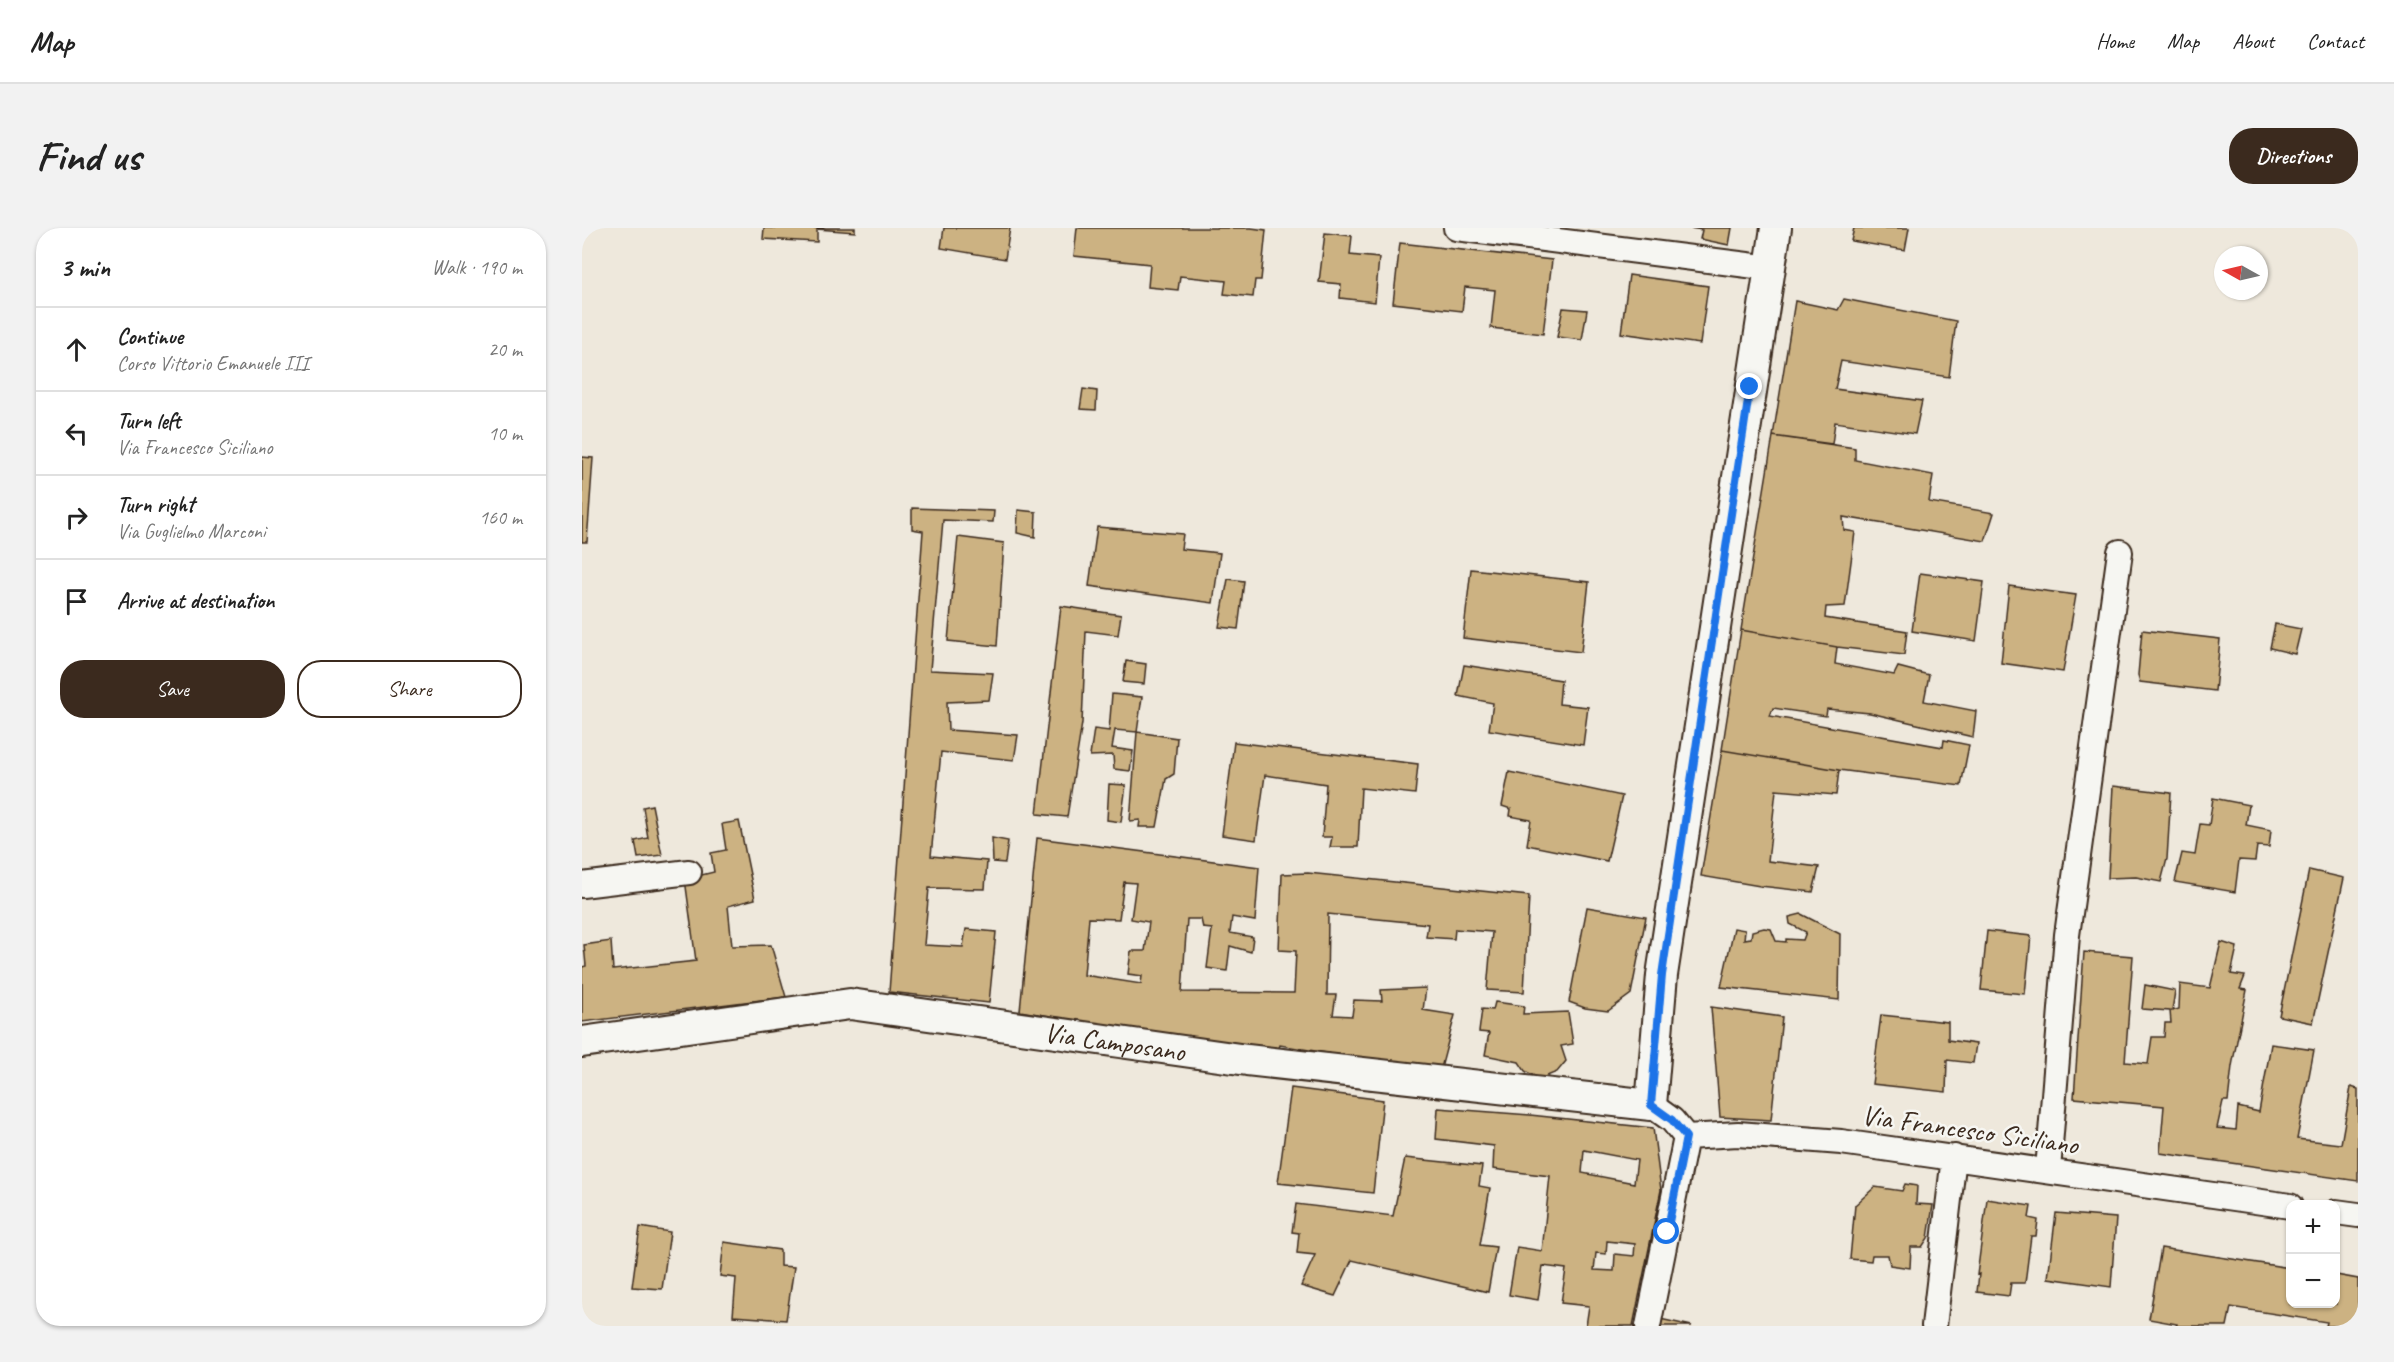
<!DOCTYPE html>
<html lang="en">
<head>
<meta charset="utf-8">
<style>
  body { margin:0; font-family:Caveat,sans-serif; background:#f2f2f2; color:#222 }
  .controls { position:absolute; right:18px; bottom:18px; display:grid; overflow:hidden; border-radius:12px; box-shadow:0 2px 4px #0004 }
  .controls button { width:54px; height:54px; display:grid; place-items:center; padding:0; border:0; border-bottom:2px solid #e0e0e0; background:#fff; color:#222; font:30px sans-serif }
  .compass { position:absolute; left:1632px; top:18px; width:54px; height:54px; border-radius:50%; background:#fff; box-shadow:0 2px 4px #0004; rotate:278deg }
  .stop { position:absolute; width:18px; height:18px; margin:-14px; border:4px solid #1a73e8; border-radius:50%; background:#fff }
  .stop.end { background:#1a73e8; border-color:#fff; box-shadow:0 2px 6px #0008 }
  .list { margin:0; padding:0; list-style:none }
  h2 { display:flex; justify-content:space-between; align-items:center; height:78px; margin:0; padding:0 24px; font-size:26px }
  h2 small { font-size:20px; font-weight:400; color:#767676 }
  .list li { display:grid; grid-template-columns:39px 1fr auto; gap:18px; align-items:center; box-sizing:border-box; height:84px; padding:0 24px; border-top:2px solid #e0e0e0 }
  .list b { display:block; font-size:22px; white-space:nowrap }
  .list p { margin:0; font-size:20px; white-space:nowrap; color:#767676 }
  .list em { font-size:20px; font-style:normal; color:#767676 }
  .actions { display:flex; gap:12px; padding:18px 24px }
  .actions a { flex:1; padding:14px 0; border:2px solid #3b2a1e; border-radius:24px; text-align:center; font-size:21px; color:#3b2a1e }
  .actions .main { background:#3b2a1e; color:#fff }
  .icon { flex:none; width:33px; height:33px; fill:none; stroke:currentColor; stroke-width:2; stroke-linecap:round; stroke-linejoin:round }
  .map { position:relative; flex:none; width:1776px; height:1098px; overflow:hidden; border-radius:24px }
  header { display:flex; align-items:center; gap:36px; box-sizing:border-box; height:84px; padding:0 30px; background:#fff; border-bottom:2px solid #e0e0e0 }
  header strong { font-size:28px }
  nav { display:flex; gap:33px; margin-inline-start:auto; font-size:21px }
  .intro { display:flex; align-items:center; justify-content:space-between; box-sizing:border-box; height:144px; padding:0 36px }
  h1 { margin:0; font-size:42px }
  .button { padding:15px 27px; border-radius:24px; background:#3b2a1e; color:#fff; font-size:21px; font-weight:700 }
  main { display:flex; gap:36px; padding:0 36px }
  aside { flex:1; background:#fff; border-radius:24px; box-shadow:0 2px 4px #0004 }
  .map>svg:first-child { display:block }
  .building { fill:#ccb282; stroke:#3b2a1e; stroke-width:1.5; fill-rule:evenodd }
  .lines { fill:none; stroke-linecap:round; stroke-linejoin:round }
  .minor-casing { stroke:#3b2a1e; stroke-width:28 }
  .tertiary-casing { stroke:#3b2a1e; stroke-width:34 }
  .minor { stroke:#f6f6f2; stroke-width:24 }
  .tertiary { stroke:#f6f6f2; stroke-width:30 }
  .route { stroke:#1a73e8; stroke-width:8 }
  .labels { text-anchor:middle; stroke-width:5; stroke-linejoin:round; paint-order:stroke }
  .street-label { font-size:28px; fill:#3b2a1e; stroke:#f6f6f2 }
</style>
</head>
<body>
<header>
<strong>Map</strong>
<nav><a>Home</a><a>Map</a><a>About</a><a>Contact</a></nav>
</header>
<div class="intro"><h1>Find us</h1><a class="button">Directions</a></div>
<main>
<aside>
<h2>3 min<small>Walk · 190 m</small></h2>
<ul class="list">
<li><svg class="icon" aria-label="ahead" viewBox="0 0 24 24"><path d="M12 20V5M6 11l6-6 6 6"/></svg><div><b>Continue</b><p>Corso Vittorio Emanuele III</p></div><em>20 m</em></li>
<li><svg class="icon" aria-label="left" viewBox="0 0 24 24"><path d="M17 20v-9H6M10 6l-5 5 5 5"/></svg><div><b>Turn left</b><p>Via Francesco Siciliano</p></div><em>10 m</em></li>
<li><svg class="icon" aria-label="right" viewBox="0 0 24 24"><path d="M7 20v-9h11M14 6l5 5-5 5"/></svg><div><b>Turn right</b><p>Via Guglielmo Marconi</p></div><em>160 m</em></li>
<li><svg class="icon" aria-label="arrive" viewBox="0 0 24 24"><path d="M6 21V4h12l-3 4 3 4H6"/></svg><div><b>Arrive at destination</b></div></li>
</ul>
<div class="actions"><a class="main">Save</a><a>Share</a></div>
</aside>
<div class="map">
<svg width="1776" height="1098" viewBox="0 0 1776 1098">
  <rect width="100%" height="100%" fill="#eee8dc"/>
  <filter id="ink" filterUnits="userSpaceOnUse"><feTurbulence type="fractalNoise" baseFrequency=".0167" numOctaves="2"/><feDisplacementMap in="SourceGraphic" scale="12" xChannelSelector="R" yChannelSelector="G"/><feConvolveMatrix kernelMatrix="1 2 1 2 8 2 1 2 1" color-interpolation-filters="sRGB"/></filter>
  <g filter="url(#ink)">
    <path class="building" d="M182 0H273V4L235 1V14L181 11Z
      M362 0H428L423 31 359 20Z
      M495 0H669L684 2 679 52H673L671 69 642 66 644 53 598 48 596 62 566 59 568 36 492 28Z
      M1108 0H1150L1147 17 1118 11 1120 2Z
      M1272 0H1327L1323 22 1269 13Z
      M743 5 770 8 768 27 797 30 793 74 758 70 759 56 737 54Z
      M818 15 970 32 961 106 909 100 913 62 883 59 880 83 811 75Z
      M1047 47 1126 58 1118 116 1039 105Z
      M1262 71 1374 93 1367 149 1259 133 1253 161 1340 173 1333 206 1253 194 1250 216 1191 208 1213 73 1256 82Z
      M981 80 1005 82 1000 112 975 109Z
      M501 161 515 163 514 182 498 181Z
      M1191 208 1273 220V232L1351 247 1347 274 1412 285 1403 313 1261 289 1262 302 1273 304 1263 378 1244 379 1243 390 1325 403 1322 427 1255 419 1159 402Z
      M0 229 11 230 5 314H0Z
      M330 280 412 283 411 294 361 292 348 442 411 445 407 472 365 474 366 502 436 507 432 532 359 524 349 628 405 633 403 661 347 660 342 717 381 719 384 701 414 704 407 775 307 764 341 303 330 301Z
      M436 282 454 284 453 309 435 305Z
      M515 299 601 306 599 321 638 325 631 375 507 358Z
      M376 309 422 315 415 418 366 413Z
      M889 341 1007 354 999 424 881 410Z
      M1338 345 1402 354 1394 413 1330 403Z
      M646 351 662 353 656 401 637 399Z
      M1427 358 1494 367 1481 444 1419 435Z
      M479 378 539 387 536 407 504 403 500 495 485 589 455 586Z
      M1693 396 1719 401 1713 426 1688 420Z
      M1159 402 1255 419 1253 436 1312 447 1316 439 1347 447 1342 473 1394 483 1391 509 1288 485 1245 481 1244 488 1191 480 1188 488 1361 519 1362 512 1387 517 1379 558 1257 542 1140 522Z
      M1560 402 1638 411 1633 463 1558 454 1556 447Z
      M544 433 564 436 562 456 541 454Z
      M882 437 979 452 977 476 1006 479 1001 517 907 502 911 475 876 468Z
      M530 466 560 469 555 504 533 502 530 520 551 523 548 543 532 541 531 527 508 528 512 501 527 503Z
      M555 504 595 510 592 546 584 551 575 599H557L558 592 548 593Z
      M652 514 836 536 833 566 779 560 776 619H748L750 609H740L744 556 683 547 674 612 640 607Z
      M1140 522 1257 542 1254 567 1194 562 1186 633 1237 639 1231 664 1178 658 1119 648Z
      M927 544 1040 568 1025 633 945 617 949 592 928 588 929 581 920 578Z
      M527 556 544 557 539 594 525 592Z
      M1531 558 1589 565 1585 631 1579 654 1554 649 1526 650Z
      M1631 570 1667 577 1664 597 1689 602 1687 619 1675 618 1673 633 1657 632 1653 664 1593 654 1600 625 1613 627 1618 596 1627 597Z
      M70 577 80 627 56 630 53 613 66 610 61 579Z
      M157 593 173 671 146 678 150 718 189 717 204 769 0 794V739L4 738 2 717 29 713 31 742 114 733 103 651 132 644 129 625 144 622 140 596Z
      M410 610 426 613 423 635 411 634Z
      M455 610 677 639 673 693 650 689 648 705 671 709 669 724 648 718 645 743 625 740 630 701 621 700 619 691H605L600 764 712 765 714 723 697 722 700 646 726 645 947 668 942 764 905 762 910 704 873 701 872 711 844 709 846 696 746 686 745 767H754L751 787 770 788 772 772 800 773 799 762 844 760 841 782 873 787 858 844 698 817 695 826 438 783ZM542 654 554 655 549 691 567 694 563 723H549L546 746 560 748 559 756 502 747 507 690 537 691Z
      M1727 642 1762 650 1731 795 1697 788Z
      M1005 679 1064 689 1049 766 1026 783 1003 780 987 774Z
      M1219 686 1258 706 1257 772 1139 759 1152 700 1163 702 1162 711 1169 710 1170 703 1182 700 1189 701 1194 713 1204 714V711L1221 712 1224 704 1208 696 1207 689Z
      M1405 703 1449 708 1443 766 1399 762Z
      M1639 714 1655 719 1649 746 1663 748 1658 761 1665 762 1650 838 1646 873H1641L1635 900 1654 902 1656 879 1677 884 1689 816 1732 822 1715 911 1759 916 1769 859 1776 861V953L1578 925 1582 878 1492 870 1502 724 1551 728 1543 834 1566 836 1570 809H1582L1583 795H1589L1588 783 1560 781 1563 757 1593 763 1590 783 1597 781 1598 756 1628 760Z
      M913 774 942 778 941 786 986 784 991 816 979 818 984 833 975 844 960 850 954 849 943 843 937 834 903 827 907 805 897 804 900 781 911 782Z
      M1129 779 1200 789 1189 892 1138 889Z
      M1299 787 1366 794V812L1394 816 1391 835 1365 832 1364 864 1290 856Z
      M709 860 801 872 791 965 696 955Z
      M856 880 948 887 1071 900 1079 962 1051 1098H1004L1007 1078 979 1075 984 1041 961 1038 956 1072 927 1067 935 1019 960 1023 968 948 911 941 912 918 854 911ZM1002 922 1055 932 1052 955 1000 945ZM1025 1013 1053 1016 1052 1028 1033 1026 1032 1043 1012 1042 1014 1025 1024 1026Z
      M823 930 900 938 897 958 908 960 898 1017 914 1019 906 1064 770 1032 753 1068 719 1058 733 1027 715 1025 717 1005 710 1004 714 976 811 988Z
      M1323 956 1335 958 1334 976 1351 977 1346 1010 1340 1019H1329L1328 1040 1308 1037 1306 1027H1290L1289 1033 1268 1031 1273 977 1293 959 1320 963Z
      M1405 971 1449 978 1447 990 1456 992 1454 1008H1449L1443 1055H1429L1427 1068 1395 1064 1397 1046 1395 1047Z
      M1474 985 1534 990 1529 1059 1466 1050Z
      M58 999 88 1004 80 1061 50 1059Z
      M142 1014 198 1022V1038L212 1039 204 1092 151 1088 154 1050 138 1048Z
      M1579 1020 1708 1040V1076H1754V1047L1776 1051V1098H1744L1745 1094 1649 1079 1645 1098H1594L1595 1096 1567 1091Z
      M1078 1091 1110 1098H1076Z"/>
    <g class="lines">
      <g class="minor-casing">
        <path id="minor" d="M874 0 1189 40
          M0 657 107 644
          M1069 877 1090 892 1104 909 1156 906 1259 914 1708 978
          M1466 942 1485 707 1538 324
          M1754 984 1776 987
          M1066 1098 1104 909
          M1352 1098 1372 929"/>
      </g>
      <g class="tertiary-casing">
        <g id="tertiary">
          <path id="s1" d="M0 814 268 776 665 832 1069 877 1080 747 1194 0"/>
        </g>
      </g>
      <use href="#minor" class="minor"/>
      <use href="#tertiary" class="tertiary"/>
    </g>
  </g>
  <g class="lines" filter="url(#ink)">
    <path class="route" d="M1085 1004 1104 909 1090 892 1069 877 1080 747 1168 159"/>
  </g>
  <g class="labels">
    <g class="street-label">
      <text dy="10" stroke="none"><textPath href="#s1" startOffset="538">Via Camposano</textPath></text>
      <text transform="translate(1388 901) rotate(8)" y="10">Via Francesco Siciliano</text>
    </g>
  </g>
</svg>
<div class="controls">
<button>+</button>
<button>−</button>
</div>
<svg class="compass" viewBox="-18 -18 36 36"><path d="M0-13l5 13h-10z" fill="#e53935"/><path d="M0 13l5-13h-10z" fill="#767676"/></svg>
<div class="stop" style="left:1085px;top:1004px"></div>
<div class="stop end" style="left:1168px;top:159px"></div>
</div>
</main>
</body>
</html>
